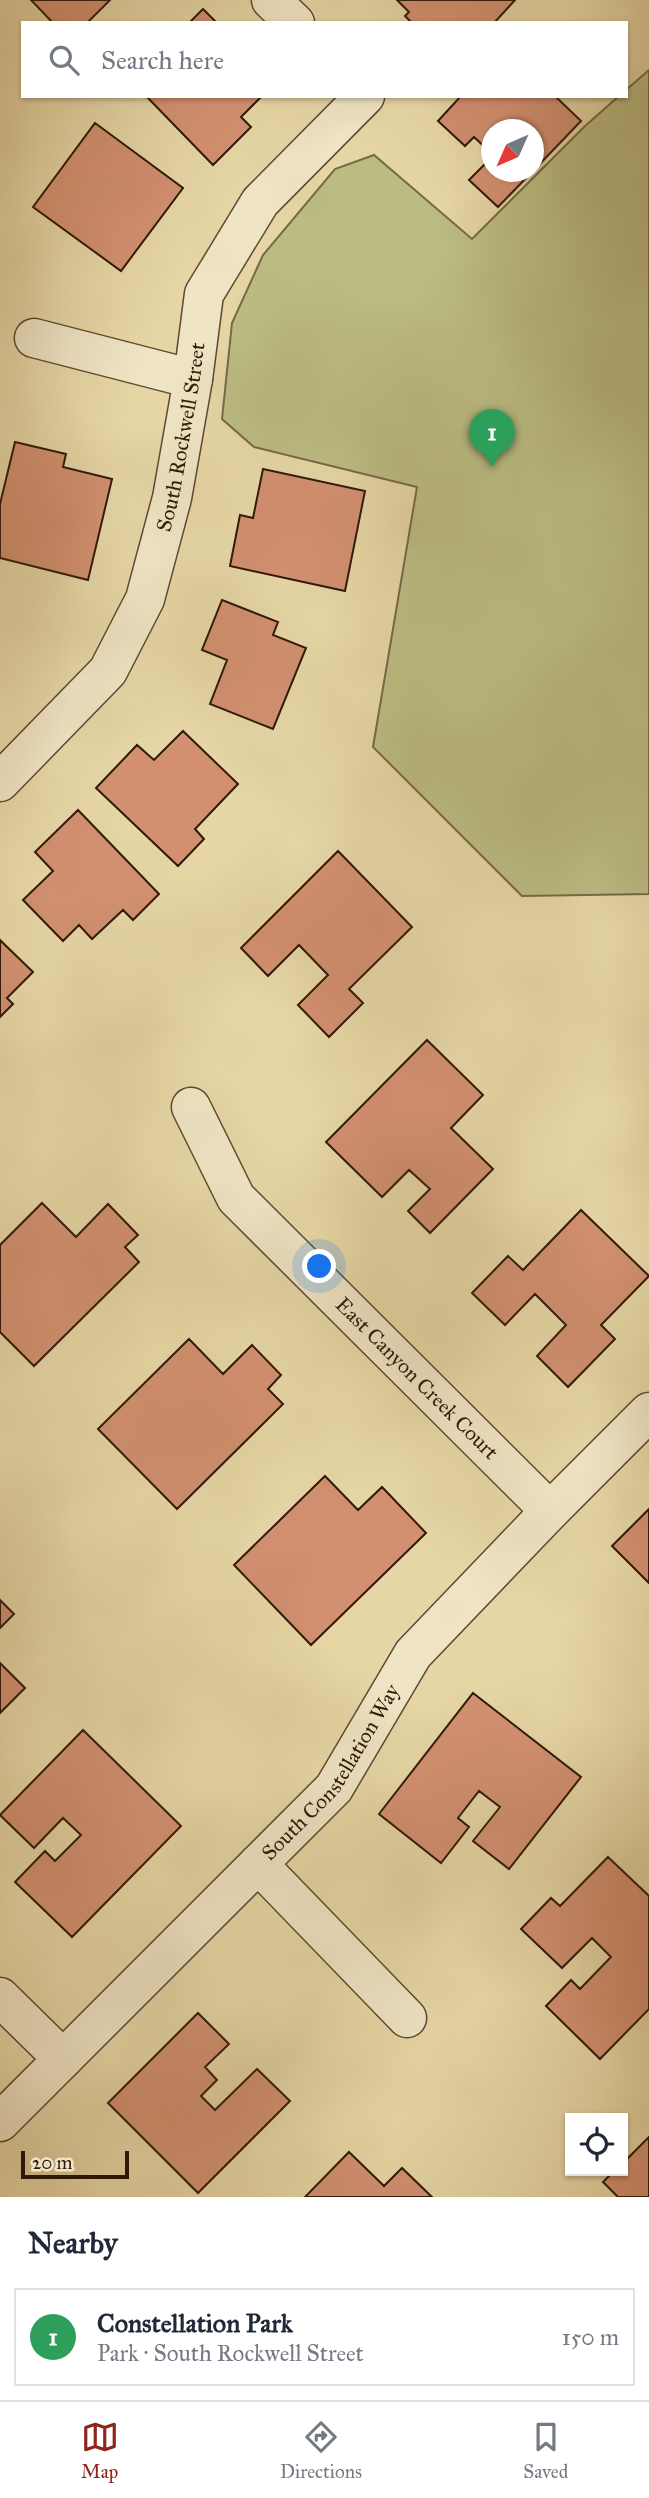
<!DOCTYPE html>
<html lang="en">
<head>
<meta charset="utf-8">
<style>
  body { margin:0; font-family:"IM FELL Great Primer",serif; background:#f2f2f3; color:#1f2937 }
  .controls { position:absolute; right:21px; bottom:21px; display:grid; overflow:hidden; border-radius:0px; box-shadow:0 2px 5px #0004 }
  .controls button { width:63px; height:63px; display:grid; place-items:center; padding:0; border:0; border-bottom:2px solid #e0e1e3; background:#fff; color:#1f2937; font:35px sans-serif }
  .compass { position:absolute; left:481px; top:119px; width:63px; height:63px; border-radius:50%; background:#fff; box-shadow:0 2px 5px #0004; rotate:225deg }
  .scale { position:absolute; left:21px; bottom:18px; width:108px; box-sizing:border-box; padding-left:7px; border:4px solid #2f190a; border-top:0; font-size:19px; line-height:24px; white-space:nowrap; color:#2f190a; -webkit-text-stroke:5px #efe4c4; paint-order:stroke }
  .you { position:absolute; left:320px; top:1267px; width:24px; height:24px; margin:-18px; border:5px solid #fff; border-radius:50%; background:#1a73e8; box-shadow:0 0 0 10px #1a73e833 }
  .badge { display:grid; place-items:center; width:46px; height:46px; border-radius:50%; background:#8f2418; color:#fff; font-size:23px; font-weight:700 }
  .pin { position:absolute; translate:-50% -58px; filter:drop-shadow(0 2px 4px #0008) }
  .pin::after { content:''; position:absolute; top:37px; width:24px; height:21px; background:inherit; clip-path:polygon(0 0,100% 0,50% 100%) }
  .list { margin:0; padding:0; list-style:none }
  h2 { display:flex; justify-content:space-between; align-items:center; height:91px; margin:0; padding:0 28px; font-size:30px }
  h2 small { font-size:23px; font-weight:400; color:#747a83 }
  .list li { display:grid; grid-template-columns:46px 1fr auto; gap:21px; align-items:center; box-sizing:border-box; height:98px; margin:0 14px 14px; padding:0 14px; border:2px solid #e0e1e3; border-radius:0px }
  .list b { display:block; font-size:26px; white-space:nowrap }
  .list p { margin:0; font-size:23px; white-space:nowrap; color:#747a83 }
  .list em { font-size:23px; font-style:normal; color:#747a83 }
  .icon { flex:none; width:38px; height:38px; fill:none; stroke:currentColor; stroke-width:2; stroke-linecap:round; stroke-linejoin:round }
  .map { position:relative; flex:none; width:649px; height:2197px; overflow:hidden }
  .search { position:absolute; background:#fff; box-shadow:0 2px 5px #0004; left:21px; right:21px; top:21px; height:77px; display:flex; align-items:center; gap:18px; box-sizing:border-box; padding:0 24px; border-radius:0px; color:#747a83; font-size:26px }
  .sheet { height:203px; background:#fff }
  nav { display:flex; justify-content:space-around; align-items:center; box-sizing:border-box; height:98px; border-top:2px solid #e0e1e3; background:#fff; font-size:19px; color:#747a83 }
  nav a { display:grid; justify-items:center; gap:4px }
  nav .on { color:#8f2418 }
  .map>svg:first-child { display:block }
  .green { fill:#bbbc82; stroke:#756a46; stroke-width:2 }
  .building { fill:#d29070; stroke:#2f190a; stroke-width:2 }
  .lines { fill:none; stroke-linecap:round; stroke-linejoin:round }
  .minor-casing { stroke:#5d4831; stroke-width:41 }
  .minor { stroke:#efe4c4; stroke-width:38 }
  .labels { text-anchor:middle; stroke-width:5; stroke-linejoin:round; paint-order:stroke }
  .street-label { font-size:21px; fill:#2f190a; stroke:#efe4c4 }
</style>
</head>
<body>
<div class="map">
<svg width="649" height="2197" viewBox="0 0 649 2197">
  <rect width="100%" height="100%" fill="#e6d6a5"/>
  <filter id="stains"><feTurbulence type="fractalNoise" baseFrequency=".00286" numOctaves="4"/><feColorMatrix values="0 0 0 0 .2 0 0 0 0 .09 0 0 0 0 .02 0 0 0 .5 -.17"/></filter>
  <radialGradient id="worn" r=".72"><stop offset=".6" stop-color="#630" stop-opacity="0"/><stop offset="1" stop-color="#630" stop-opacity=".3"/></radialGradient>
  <path class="green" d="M649 70V894L522 896 373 747 417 487 254 447 222 419 232 323 263 255 335 169 374 155 472 239 584 127 619 96H626V90Z"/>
  <path class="building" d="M31 0H110L87 23H53Z
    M397 0H515L494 23H412L405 16 409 12Z
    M203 9 217 23H189Z
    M146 96H262L241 117 251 127 213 165Z
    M461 96H555L581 121 534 170V130H491V153L474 137 465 146 438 121Z
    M95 123 183 188 121 271 33 207Z
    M491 158V172H532L498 207 469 180Z
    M15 442 66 454 63 467 112 479 88 580 0 558V504Z
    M263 469 365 491 345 591 230 566 240 515 253 518Z
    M222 600 278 622 273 635 306 648 273 729 210 704 227 660 202 650Z
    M183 731 238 784 195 829 204 839 178 866 96 788 137 745 154 760Z
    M78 810 159 894 133 920 123 910 92 939 79 925 63 941 23 900 53 871 35 852Z
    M338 851 412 927 349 989 363 1003 329 1037 298 1005 328 975 299 945 268 976 241 948Z
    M0 940 33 972 7 998 13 1004 0 1017Z
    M427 1040 483 1095 451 1128 493 1169 430 1233 408 1211 430 1189 409 1170 382 1197 326 1142Z
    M42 1203 76 1237 108 1204 138 1235 125 1247 139 1262 34 1366 0 1332V1245Z
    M581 1210 649 1276 601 1325 615 1339 568 1387 537 1356 566 1325 535 1294 505 1325 472 1293 508 1256 523 1270Z
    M189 1339 223 1374 252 1345 281 1375 268 1389 283 1404 177 1509 98 1429Z
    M325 1476 358 1510 382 1487 426 1533 311 1645 234 1565Z
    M649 1509V1583L612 1546Z
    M0 1600 14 1614 0 1628Z
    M0 1663 25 1688 0 1713Z
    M473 1693 581 1777 509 1869 473 1841 500 1807 479 1791 458 1818 469 1827 441 1863 379 1814Z
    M83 1730 181 1826 72 1937 15 1882 45 1851 55 1861 81 1835 63 1818 34 1848 0 1815Z
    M608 1857 649 1896V2009L600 2059 546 2006 571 1980 580 1989 611 1957 592 1938 562 1968 521 1929 551 1898 560 1906Z
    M198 2013 229 2044 205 2067 217 2080 201 2096 215 2110 257 2069 290 2101 198 2193 108 2103Z
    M649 2137V2197H618L603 2182 614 2171H623V2163Z
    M349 2152 384 2186 402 2168 432 2197H305Z"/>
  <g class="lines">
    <g class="minor-casing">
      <g id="minor">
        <path d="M271 0 295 23"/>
        <path d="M34 338 193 379"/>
        <path id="s1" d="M0 782 108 671 145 599 172 498 193 379 204 294 260 202 365 96"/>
        <path id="s2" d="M191 1107 236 1198 550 1511"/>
        <path d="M258 1864 407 2018"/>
        <path d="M0 1997 63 2059"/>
        <path id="s3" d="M0 2122 334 1788 413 1654 550 1511 649 1412"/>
      </g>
    </g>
    <use href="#minor" class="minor"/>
  </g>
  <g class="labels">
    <g class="street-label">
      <text dy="7" stroke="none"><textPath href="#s1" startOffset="402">South Rockwell Street</textPath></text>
      <text dy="7" stroke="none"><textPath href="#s2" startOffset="357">East Canyon Creek Court</textPath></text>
      <text dy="7" stroke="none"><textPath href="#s3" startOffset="483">South Constellation Way</textPath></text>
    </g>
  </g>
  <rect width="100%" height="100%" filter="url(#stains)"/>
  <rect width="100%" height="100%" fill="url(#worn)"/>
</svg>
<div class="controls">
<button><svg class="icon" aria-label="locate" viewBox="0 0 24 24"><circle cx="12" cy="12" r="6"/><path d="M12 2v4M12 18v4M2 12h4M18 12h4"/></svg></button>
</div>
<svg class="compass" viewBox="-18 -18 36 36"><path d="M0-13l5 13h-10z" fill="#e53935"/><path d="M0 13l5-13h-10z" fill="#747a83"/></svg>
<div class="scale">20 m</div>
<div class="you"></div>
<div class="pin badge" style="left:492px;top:467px;background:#2e9e5b">1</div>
<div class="search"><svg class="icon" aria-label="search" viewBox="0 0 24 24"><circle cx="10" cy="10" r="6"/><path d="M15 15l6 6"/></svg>Search here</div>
</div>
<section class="sheet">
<h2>Nearby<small></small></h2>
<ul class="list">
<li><span class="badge" style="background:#2e9e5b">1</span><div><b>Constellation Park</b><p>Park · South Rockwell Street</p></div><em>150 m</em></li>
</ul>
</section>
<nav>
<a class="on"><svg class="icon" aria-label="map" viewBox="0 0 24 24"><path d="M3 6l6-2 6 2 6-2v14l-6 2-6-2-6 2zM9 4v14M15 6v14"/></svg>Map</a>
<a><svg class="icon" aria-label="directions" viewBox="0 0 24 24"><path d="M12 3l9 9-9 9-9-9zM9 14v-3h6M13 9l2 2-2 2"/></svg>Directions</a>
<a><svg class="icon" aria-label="saved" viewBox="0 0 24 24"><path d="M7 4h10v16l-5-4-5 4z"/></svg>Saved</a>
</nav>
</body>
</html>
